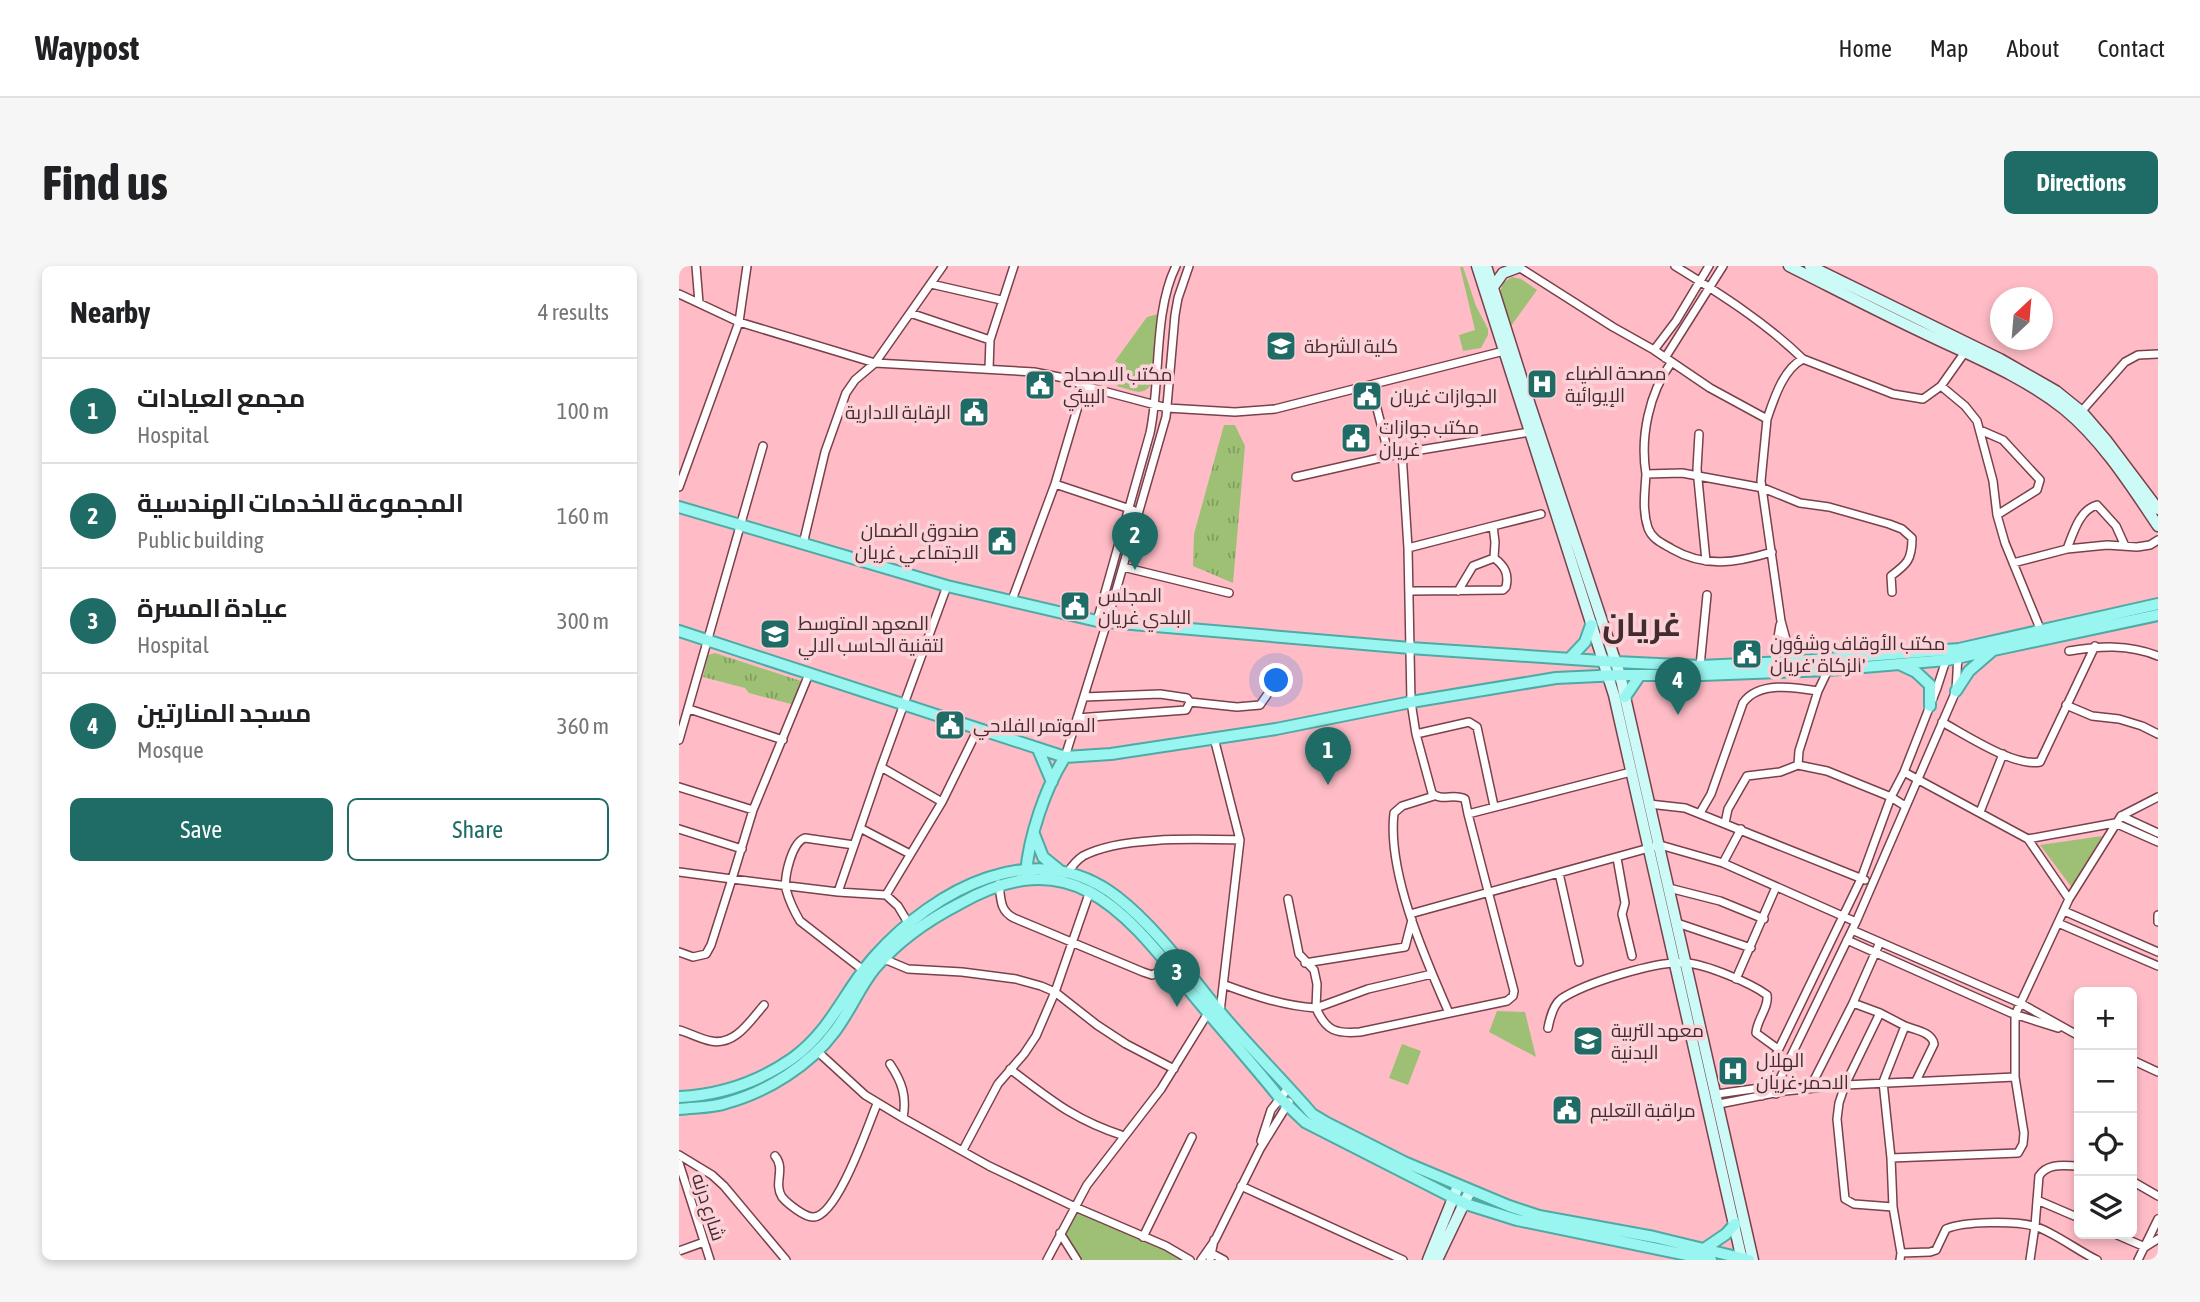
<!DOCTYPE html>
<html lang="en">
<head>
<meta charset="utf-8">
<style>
  body { margin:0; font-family:"Asap Condensed",Cairo,sans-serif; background:#f6f6f6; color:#202124 }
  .controls { position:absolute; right:21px; bottom:21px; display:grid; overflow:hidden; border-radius:10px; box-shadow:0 4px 10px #0003 }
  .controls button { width:63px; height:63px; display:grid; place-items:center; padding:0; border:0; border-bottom:2px solid #e0e0e0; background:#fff; color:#202124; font:35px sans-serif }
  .compass { position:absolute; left:1311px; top:21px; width:63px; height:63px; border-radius:50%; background:#fff; box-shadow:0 4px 10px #0003; rotate:26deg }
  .you { position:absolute; left:598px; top:415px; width:24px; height:24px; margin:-18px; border:5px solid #fff; border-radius:50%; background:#1a73e8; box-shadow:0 0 0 10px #1a73e833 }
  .badge { display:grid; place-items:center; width:46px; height:46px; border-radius:50%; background:#1f6b66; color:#fff; font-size:23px; font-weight:700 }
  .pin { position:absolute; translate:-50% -58px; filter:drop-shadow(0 2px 4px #0008) }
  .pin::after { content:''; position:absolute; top:37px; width:24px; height:21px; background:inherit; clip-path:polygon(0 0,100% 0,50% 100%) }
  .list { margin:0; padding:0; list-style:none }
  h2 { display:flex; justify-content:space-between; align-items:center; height:91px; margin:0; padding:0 28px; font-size:30px }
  h2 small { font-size:23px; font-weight:400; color:#757577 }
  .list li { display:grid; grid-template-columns:46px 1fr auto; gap:21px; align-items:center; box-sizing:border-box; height:105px; padding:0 28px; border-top:2px solid #e0e0e0 }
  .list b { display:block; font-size:26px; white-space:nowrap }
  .list p { margin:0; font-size:23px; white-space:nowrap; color:#757577 }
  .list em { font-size:23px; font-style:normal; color:#757577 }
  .actions { display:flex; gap:14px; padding:21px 28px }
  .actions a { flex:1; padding:16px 0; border:2px solid #1f6b66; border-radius:10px; text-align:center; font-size:24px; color:#1f6b66 }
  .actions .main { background:#1f6b66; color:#fff }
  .icon { flex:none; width:38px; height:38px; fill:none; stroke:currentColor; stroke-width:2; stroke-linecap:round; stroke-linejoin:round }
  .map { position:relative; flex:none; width:1479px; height:994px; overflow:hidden; border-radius:10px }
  header { display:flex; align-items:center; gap:42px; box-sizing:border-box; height:98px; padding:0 35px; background:#fff; border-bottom:2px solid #e0e0e0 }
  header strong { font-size:33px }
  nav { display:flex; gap:38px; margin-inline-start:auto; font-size:24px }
  .intro { display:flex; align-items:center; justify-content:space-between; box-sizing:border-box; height:168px; padding:0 42px }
  h1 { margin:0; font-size:49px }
  .button { padding:18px 32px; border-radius:10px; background:#1f6b66; color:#fff; font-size:24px; font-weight:700 }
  main { display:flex; gap:42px; padding:0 42px }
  aside { flex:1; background:#fff; border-radius:10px; box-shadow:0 4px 10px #0003 }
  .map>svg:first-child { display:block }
  .green { fill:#9dc075 }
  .park { fill:url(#park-tufts) }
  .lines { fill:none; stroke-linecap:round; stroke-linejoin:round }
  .minor-casing { stroke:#79414b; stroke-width:10 }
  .secondary-casing { stroke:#79414b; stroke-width:13 }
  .primary-casing { stroke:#4faaa5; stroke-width:14 }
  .minor { stroke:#fff; stroke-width:7 }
  .secondary { stroke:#ccfaf7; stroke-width:10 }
  .primary { stroke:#99f5ef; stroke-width:10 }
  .labels { text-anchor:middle; stroke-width:7; stroke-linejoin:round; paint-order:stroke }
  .poi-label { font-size:19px; fill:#442b2f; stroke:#fbd2d7; text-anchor:start }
  .street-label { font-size:19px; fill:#442b2f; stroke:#fbd2d7 }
  .town-label { font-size:33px; font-weight:bold; fill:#442b2f; stroke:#fbd2d7 }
</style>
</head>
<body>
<header>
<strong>Waypost</strong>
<nav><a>Home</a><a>Map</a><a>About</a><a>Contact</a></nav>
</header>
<div class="intro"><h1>Find us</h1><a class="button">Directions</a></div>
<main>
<aside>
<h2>Nearby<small>4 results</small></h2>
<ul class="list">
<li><span class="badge">1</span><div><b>مجمع العيادات</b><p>Hospital</p></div><em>100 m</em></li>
<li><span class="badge">2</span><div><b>المجموعة للخدمات الهندسية</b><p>Public building</p></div><em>160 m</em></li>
<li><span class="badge">3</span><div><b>عيادة المسرة</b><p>Hospital</p></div><em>300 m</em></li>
<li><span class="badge">4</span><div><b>مسجد المنارتين</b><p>Mosque</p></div><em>360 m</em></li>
</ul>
<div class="actions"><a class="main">Save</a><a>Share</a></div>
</aside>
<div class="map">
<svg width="1479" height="994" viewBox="0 0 1479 994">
  <defs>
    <pattern id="park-tufts" width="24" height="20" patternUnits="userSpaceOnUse" patternTransform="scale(1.75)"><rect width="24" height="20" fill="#9dc075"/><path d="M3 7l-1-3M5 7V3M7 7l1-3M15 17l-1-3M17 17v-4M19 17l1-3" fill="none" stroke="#829c60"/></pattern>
  </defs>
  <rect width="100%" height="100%" fill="#ffbcc6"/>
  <path class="green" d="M781 1H784L797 40 809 63V69L802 82 784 85 780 69 796 64Z
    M833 11 842 13 858 24 832 60 821 27 824 17Z
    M479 48 481 49 476 111C467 133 456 125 438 120L447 102 436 95 468 51Z
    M1423 570 1394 623 1361 579Z
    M818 745 846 746 857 791 810 766Z
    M723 778 742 785 729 819 710 812Z
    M396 942 511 994H399L382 967Z"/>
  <path class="park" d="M545 159H556L566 180 554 317 514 300 515 268Z
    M36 387 122 415 124 417 116 439 70 427 66 422 24 411 29 389Z"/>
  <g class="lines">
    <g class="minor-casing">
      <path id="minor" d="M17 0 20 37
        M68 0 60 56 196 97 355 106 390 113 405 120 488 142 556 146 596 143 829 84
        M838 0 934 61 975 84 1031 122 1088 153 1082 215 1102 355 1108 377 1117 395
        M996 0C1040 27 1086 56 1124 93
        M252 18 322 34
        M0 28 60 56 0 221
        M231 47 311 74
        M975 84 997 55 1030 0
        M986 92 1044 0
        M310 103 311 74 335 0
        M692 119 710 190
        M405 120 376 218 454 244
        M1262 120 1286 140 1298 155 1314 215 1318 249 1326 277 1362 365
        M1401 147 1446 96 1459 89 1479 88
        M1088 153C1095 133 1104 103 1124 93L1214 128 1244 133 1262 120 1286 86
        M1301 164 1324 174 1361 214 1358 224 1318 249
        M1020 168 1018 203 1027 295
        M723 187 729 282 732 436 737 468 753 527C762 536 775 527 786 533L789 548
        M967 208C961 171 970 127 992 97
        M617 211 723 187 851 166
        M124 278 146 186 167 127 176 114 196 97 264 0
        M729 282 814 260
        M1388 283C1394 268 1400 244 1418 239L1437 260 1446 280
        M1093 286C1057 297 1026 302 993 283 983 277 973 273 969 262 963 244 966 226 967 208L1003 207 1084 222 1121 237 1150 241 1210 258 1223 263 1233 272C1233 294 1228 298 1212 310L1213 326
        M1334 297 1388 283 1428 279 1458 281 1471 279 1479 274
        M444 301 550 327
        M731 325 824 324 827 321C830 308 826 300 815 292L816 276 814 260 862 248
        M779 325 794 300 815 292
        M333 334 376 218
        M418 355 471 167C482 116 474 46 497 0
        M1390 385C1421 380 1449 378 1479 390
        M1095 397 1101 359
        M1021 400 1028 329
        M1139 425 1149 404
        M405 431 481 428 508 432 511 436 558 441 581 439 588 429
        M1387 439 1413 450 1440 453 1463 460 1479 468
        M10 443 104 474
        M398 452 507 444 511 436
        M1263 456C1287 469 1335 501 1361 496L1416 380
        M737 468 790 456 798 461 815 540
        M535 472 561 574 541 746
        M0 474 84 180
        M386 491 428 356 487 151 496 49 499 32 510 0
        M202 501 263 536
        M1225 506 1349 573 1390 633 1442 550 1479 531
        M0 521 74 544 130 408
        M755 530 723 540 715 547C708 607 746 692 770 747
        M970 538 1006 542 1186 614
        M1301 546 1324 488
        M1021 547 1032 528 1064 437C1079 415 1116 421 1139 425L1120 485 1119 499 1148 505 1212 531 1226 540
        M1442 550 1479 567
        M1046 557 1049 543 1068 510 1101 506 1119 499
        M181 562 231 588
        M0 563 63 583
        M1349 573 1436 557 1479 576
        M175 579 126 572C113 576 105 610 107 623 110 634 115 645 121 655L184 704
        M938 592 946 637 943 648 953 690
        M1044 597 1062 563
        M0 606 53 613 74 544
        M389 606C393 600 398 594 404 590 441 570 518 573 561 574
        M880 607 900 696
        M320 618C322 634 321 645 335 652L464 706 473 709 490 701
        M990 622 1041 635 1085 653
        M159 626 207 629
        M1385 645 1479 686
        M731 648 981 579 1044 597 1177 656
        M1479 649V656
        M998 657 1072 682
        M1379 657 1479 700
        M231 660 219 640 207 629 263 536 299 463
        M1173 664 1341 737 1400 770
        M1168 674 1332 747 1379 762
        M0 686 14 691 27 688 32 679 53 613 159 626 202 501 268 320
        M205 693 229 703 283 706 337 713 362 720 376 726 418 759 447 778 495 803
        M626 697 726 681 733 654
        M753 708 689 723 637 742C647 765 657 768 681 766L828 735 834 730 835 725 789 548 952 506
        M1057 713 1097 621
        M546 719C576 730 605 740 637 742L638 718 635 704 620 688 609 633
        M1174 737 1201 676
        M1201 747 1166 819 1160 837 1158 853 1166 933 1175 938 1214 941
        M1226 760C1236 764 1253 766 1255 778L1237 815
        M869 762C871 752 874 739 882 733 906 717 979 694 1007 697 1026 698 1072 717 1088 729 1090 742 1078 753 1077 767L1099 783
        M0 764C11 767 21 773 32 775 56 780 71 755 85 739
        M138 785 186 829 224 852
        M1453 794 1479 806
        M211 798C223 816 228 830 224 852L310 900 396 941 487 980 511 994
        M331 803C372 834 395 854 445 870
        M1131 822 1174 737 1201 747 1226 760 1204 816 1212 892 1214 941 1222 987 1221 994
        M1038 828 1081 822H1099
        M1097 828V821L1177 656 1277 425 1279 388
        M1083 830 1081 822 1182 613 1212 531 1225 506 1258 422 1268 391
        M1040 838 1106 825 1166 819 1336 811
        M582 875 592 844 610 821
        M284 884 319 818 345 788 357 770 376 726 411 625
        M0 889 33 909 45 920 107 994
        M96 890C107 903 94 917 103 931 108 937 126 952 135 951 159 949 189 859 198 838
        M1212 892 1339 887 1344 878 1345 867 1336 811V749L1390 633
        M0 897 31 994
        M1453 915 1479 930
        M562 920 724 994
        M1358 934 1400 952
        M381 967 398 994
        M1436 968 1466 981 1479 973
        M464 971 513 871
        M0 985 25 976
        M530 986 545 994
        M1222 987 1251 986 1257 984 1267 963C1285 955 1335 955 1355 960 1373 965 1399 985 1418 994
        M368 994 408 919 482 823 529 747
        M522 994 536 974 581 883 610 836
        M531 994 535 974
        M1351 994 1356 960 1360 910C1369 896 1386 900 1400 900
        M1459 994 1479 953"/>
    </g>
    <g class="secondary-casing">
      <path id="secondary" d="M798 0 935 429 1063 994
        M807 0 851 139 941 409 1074 994
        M1110 0C1156 23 1202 47 1249 69 1295 91 1345 111 1385 143 1423 174 1452 220 1479 260
        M1131 0 1321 93 1377 125 1403 146 1427 174 1479 243
        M814 21 824 7 840 1
        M749 994 779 920
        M758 994 791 925"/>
    </g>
    <g class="primary-casing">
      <path id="primary" d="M0 241 268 320 418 355 731 382 937 396 1021 400 1107 396 1280 383 1479 338
        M0 365 386 491 432 488 597 463 732 436 877 412 941 409H1023L1149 404 1268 394 1479 349
        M891 392 906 376 912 359
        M1222 399 1237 406 1251 419V440
        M1277 425 1290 405 1312 386
        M946 431 961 409
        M359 483 373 516
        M355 568 364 591 380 604
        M347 607C350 571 366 522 386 491
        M0 831C41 829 80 816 114 792 153 764 166 723 196 690 256 623 357 568 438 631 478 662 509 707 541 746 570 781 603 813 633 848L648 857 725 896 830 940 860 950 975 971 1070 994
        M0 843C16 841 32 842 47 837 88 826 131 799 156 765 171 745 180 722 196 702 218 676 249 654 280 638 394 573 446 646 515 730 543 764 572 796 600 831L626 856 787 938 838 954 1032 994
        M1025 983 1047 968 1056 958"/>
    </g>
    <use href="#minor" class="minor"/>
    <use href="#secondary" class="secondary"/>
    <use href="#primary" class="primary"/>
  </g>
  <defs>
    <g id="university-square" transform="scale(1.575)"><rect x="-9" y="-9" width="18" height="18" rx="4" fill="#1f6b66" stroke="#fbd2d7"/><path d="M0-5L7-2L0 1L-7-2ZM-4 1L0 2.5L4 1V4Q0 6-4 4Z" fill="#fff"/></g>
    <g id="hospital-square" transform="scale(1.575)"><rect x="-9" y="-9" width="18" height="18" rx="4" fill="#1f6b66" stroke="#fbd2d7"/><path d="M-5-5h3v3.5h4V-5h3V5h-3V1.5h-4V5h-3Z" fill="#fff"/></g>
    <g id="civic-square" transform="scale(1.575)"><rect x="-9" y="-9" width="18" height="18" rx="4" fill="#1f6b66" stroke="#fbd2d7"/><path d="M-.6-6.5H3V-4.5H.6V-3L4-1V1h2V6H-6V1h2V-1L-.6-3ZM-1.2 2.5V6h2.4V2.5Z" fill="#fff"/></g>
  </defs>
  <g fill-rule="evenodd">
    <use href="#university-square" x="602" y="80"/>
    <use href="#hospital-square" x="863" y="118"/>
    <use href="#civic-square" x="361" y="119"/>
    <use href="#civic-square" x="688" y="130"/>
    <use href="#civic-square" x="295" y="146"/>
    <use href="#civic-square" x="677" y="172"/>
    <use href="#civic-square" x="323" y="275"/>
    <use href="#civic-square" x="396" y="340"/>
    <use href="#university-square" x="96" y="368"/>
    <use href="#civic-square" x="1068" y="388"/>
    <use href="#civic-square" x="271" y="459"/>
    <use href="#university-square" x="909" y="775"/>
    <use href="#hospital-square" x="1054" y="805"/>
    <use href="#civic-square" x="888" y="844"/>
  </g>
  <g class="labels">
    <g class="poi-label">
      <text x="625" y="87">كلية الشرطة</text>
      <text x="886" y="114">مصحة الضياء<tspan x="886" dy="22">الإيوائية</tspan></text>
      <text x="384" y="115">مكتب الاصحاح<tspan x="384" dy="22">البيئي</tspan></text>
      <text x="711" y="137">الجوازات غريان</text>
      <text x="272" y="153" text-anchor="end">الرقابة الادارية</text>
      <text x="700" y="168">مكتب جوازات<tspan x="700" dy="22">غريان</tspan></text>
      <text x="300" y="271" text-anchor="end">صندوق الضمان<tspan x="300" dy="22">الاجتماعي غريان</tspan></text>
      <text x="419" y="336">المجلس<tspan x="419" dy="22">البلدي غريان</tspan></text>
      <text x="119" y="364">المعهد المتوسط<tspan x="119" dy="22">لتقنية الحاسب الالي</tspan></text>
      <text x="1091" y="384">مكتب الأوقاف وشؤون<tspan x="1091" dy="22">الزكاة 'غريان'</tspan></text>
      <text x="294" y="466">الموتمر الفلاحي</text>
      <text x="932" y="771">معهد التربية<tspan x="932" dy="22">البدنية</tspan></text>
      <text x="1077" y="801">الهلال<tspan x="1077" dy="22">الاحمر-غريان</tspan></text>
      <text x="911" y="851">مراقبة التعليم</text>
    </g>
    <g class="street-label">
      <text transform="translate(30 941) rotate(72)" y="7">شارع درنه</text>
    </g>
    <g class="town-label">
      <text x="963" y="370">غريان</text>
    </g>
  </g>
</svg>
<div class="controls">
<button>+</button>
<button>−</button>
<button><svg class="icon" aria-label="locate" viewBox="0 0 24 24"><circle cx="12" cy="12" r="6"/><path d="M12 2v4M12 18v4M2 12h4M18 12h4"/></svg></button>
<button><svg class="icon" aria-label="layers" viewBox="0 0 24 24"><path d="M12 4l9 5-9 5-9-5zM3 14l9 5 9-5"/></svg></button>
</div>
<svg class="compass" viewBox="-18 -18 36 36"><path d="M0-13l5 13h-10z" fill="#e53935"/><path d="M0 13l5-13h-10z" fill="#757577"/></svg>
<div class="you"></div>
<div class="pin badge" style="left:649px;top:519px">1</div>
<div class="pin badge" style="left:456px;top:304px">2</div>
<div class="pin badge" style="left:498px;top:741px">3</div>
<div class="pin badge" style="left:999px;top:449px">4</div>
</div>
</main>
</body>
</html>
